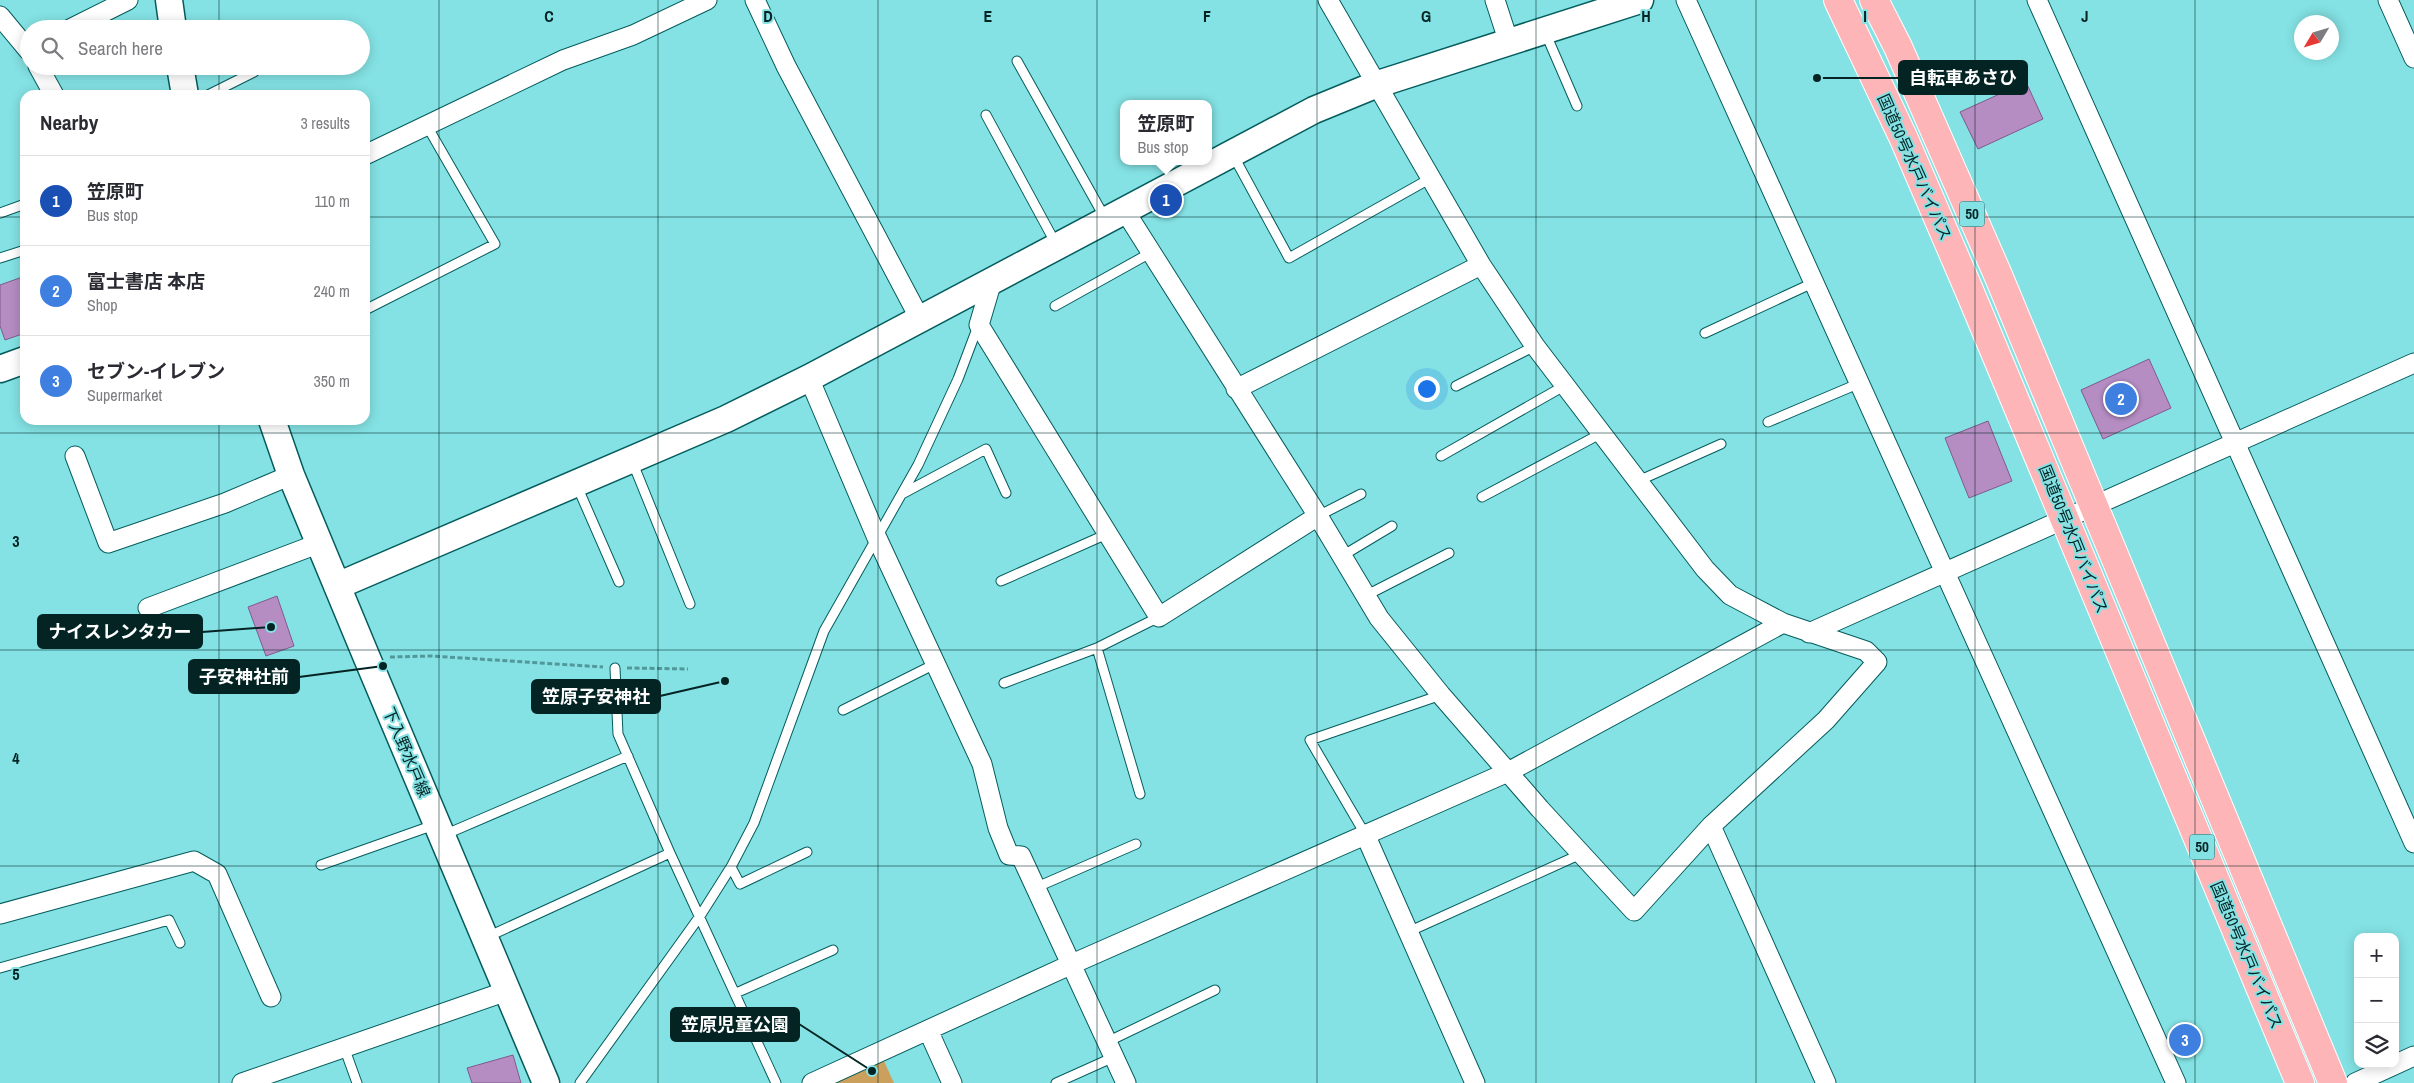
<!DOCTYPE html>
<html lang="en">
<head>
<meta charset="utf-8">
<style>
  body { margin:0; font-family:"Archivo Narrow","Noto Sans JP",sans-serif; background:#f7f7f7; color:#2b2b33 }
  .controls { position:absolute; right:15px; bottom:15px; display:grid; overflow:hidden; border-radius:10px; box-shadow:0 2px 12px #0003 }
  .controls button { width:45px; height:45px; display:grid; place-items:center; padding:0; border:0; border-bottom:1px solid #e1e1e2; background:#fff; color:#2b2b33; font:25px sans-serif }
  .compass { position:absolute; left:2294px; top:15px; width:45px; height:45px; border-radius:50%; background:#fff; box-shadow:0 2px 12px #0003; rotate:232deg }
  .you { position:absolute; left:1426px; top:388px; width:18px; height:18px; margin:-12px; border:4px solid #fff; border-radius:50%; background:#1a73e8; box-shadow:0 0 0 8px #1a73e833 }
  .badge { display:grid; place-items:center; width:32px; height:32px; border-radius:50%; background:#1a73e8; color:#fff; font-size:16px; font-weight:700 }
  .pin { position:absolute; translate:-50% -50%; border:2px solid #fff; box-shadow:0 1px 5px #0006 }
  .popup { position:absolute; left:1120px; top:100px; width:92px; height:65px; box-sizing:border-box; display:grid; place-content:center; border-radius:10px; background:#fff; filter:drop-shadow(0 1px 4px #0005); font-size:16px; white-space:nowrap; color:#7c7c81 }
  .popup b { font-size:19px; color:#2b2b33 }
  .popup::after { content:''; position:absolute; left:50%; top:100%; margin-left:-10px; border:10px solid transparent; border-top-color:#fff }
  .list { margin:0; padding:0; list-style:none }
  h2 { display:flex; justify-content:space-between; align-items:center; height:65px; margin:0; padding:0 20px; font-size:21px }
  h2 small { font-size:16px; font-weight:400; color:#7c7c81 }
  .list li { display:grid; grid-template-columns:32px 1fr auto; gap:15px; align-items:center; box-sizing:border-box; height:90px; padding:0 20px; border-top:1px solid #e1e1e2 }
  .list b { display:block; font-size:19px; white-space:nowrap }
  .list p { margin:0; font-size:16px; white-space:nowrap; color:#7c7c81 }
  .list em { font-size:16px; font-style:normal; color:#7c7c81 }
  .icon { flex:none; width:28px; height:28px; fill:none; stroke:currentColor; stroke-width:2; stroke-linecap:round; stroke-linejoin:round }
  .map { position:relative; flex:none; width:2414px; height:1083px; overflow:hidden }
  .search { position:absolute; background:#fff; box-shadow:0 2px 12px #0003; left:20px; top:20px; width:350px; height:55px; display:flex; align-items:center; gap:12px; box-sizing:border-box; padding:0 18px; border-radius:28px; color:#7c7c81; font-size:19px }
  .panel { position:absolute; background:#fff; box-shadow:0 2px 12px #0003; left:20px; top:90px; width:350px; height:335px; border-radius:15px }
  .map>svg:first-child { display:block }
  .green { fill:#cba05d }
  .building { fill:#b58dc3; stroke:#805a8d }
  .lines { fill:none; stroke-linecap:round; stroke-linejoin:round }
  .lane-casing { stroke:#055c5d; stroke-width:11 }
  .street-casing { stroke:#055c5d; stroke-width:21 }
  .secondary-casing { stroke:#055c5d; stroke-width:29 }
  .highway-casing { stroke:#fff; stroke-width:30 }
  .path { stroke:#529799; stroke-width:3; stroke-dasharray:5 2.5; stroke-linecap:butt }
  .lane { stroke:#fff; stroke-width:9 }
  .street { stroke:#fff; stroke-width:19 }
  .secondary { stroke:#fff; stroke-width:26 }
  .highway { stroke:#feb5b8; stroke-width:28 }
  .grid { fill:none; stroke:#042424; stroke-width:1; stroke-opacity:0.55 }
  .labels { text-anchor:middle; stroke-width:4; stroke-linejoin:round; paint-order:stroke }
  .shield { fill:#84e2e4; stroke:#2a5d5e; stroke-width:1 }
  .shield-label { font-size:15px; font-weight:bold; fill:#042424 }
  .street-label { font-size:16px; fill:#042424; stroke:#84e2e4 }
  .grid-label { font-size:16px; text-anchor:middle; font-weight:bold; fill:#042424; stroke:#84e2e4; stroke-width:4; stroke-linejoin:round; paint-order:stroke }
  .leader { fill:none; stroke:#042424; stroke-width:2 }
  .callout-dot { fill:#042424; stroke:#84e2e4; stroke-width:2 }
  .callout { fill:#042424; stroke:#042424; stroke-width:2 }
  .callout-label { font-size:18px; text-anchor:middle; font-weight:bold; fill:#fff }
</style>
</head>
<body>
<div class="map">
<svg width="2414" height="1083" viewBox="0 0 2414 1083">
  <rect width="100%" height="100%" fill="#84e2e4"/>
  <path class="green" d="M883 1059 894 1083H830Z"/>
  <path class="building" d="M2026 82 2043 119 1978 149 1960 112Z
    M25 276V333L5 340 0 326V285Z
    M2149 359 2171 408 2103 439 2081 390Z
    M1988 421 2012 481 1969 498 1945 438Z
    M277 596 294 646 266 656 248 607Z
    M513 1055 521 1083H472L467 1068Z"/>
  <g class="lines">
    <g class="lane-casing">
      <path id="lane" d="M1545 32 1577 106
        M1017 61 1105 218
        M208 95 254 72
        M986 115 1056 244
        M1233 155 1289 258 1431 178
        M0 213 25 204
        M0 258 25 250
        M1055 306 1152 252
        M365 310 495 244 427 126
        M1705 333 1815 282
        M1456 386 1535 346
        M1768 422 1860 383
        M1441 456 1564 386
        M632 461 690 604
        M1638 481 1721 444
        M577 486 619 582
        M902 494 986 449 1006 493
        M1482 497 1602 433
        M1318 516 1361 494
        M1342 556 1392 526
        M1001 581 1107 534
        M1367 595 1449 553
        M1097 648 1140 794
        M615 668 618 734 670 853 776 1083
        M1004 683 1097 648 1159 617
        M843 710 935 664
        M1365 834 1310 740 1441 695
        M444 835 628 756
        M321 865 434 825
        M731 867 740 884 807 852
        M1037 887 1136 844
        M1408 932 1581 854
        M487 937 670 853
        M0 968 169 920 180 943
        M736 993 833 950
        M1107 1042 1215 990
        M344 1047 357 1083
        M580 1083 700 916 731 867 754 823 824 631 918 465 958 379 978 326
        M1056 1083 1114 1057"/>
    </g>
    <g class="street-casing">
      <path id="street" d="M755 0 786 66 920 319
        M1495 0 1509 43
        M1686 0 2176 1083
        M2037 0 2414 843
        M2388 0 2414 58
        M0 16 29 51
        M70 29 128 0
        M38 66 54 95
        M365 155 563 60 633 35 707 0
        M1125 211 1318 516 1379 618 1441 695 1540 809 1634 911 1711 826 1826 720 1877 662 1866 651 1783 623 1730 595 1705 569 1535 346 1481 265 1328 0
        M992 281 979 325 1159 617 1318 516
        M809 378 877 538 982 764 998 828 1009 855 1021 856 1126 1083
        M1236 389 1481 265
        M75 456 108 543 225 503 291 475
        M148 608 320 543
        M1809 633 2414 363
        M1711 826 1826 1083
        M1365 834 1475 1083
        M0 914 194 861 217 874 271 997
        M928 1030 952 1083
        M242 1083 507 991
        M812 1083 1072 964 1508 772 1783 623
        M2355 1083 2414 1056"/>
    </g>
    <g class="secondary-casing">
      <path id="secondary" d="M169 0 173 29
        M180 66 185 95
        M0 369 25 360
        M272 420 291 475 367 658 546 1083
        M337 586 726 419 809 378 1314 110 1375 85 1640 0"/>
    </g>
    <g class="highway-casing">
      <path id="highway" d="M1838 0 1904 139 1969 290 2300 1083
        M1874 0 1898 47 1998 275 2333 1083"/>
    </g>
    <path class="path" d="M390 657 432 656 603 667
      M627 668 688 669"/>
    <use href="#lane" class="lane"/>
    <use href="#street" class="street"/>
    <use href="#secondary" class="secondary"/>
    <use href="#highway" class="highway"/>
  </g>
  <path class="grid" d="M219 0V29M439 0V1083M658 0V1083M878 0V1083M1097 0V1083M1317 0V1083M1536 0V1083M1756 0V1083M1975 0V1083M2195 0V1083M219 66V95M0 217H25M365 217H2414M219 420V1083M0 433H2414M0 650H2414M0 866H2414"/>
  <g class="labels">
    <g class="shield">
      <rect x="1959.5" y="201.5" width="25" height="25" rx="4"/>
      <rect x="2189.5" y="834.5" width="25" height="25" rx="4"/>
    </g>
    <g class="shield-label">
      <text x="1972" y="219">50</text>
      <text x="2202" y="852">50</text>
    </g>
    <g class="street-label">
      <text transform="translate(1915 167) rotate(66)" y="6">国道50号水戸バイパス</text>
      <text transform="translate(2074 539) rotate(68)" y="6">国道50号水戸バイパス</text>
      <text transform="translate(407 752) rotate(67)" y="6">下入野水戸線</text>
      <text transform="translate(2247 955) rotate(67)" y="6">国道50号水戸バイパス</text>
    </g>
  </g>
  <g class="grid-label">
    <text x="549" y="22">C</text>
    <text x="768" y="22">D</text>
    <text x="988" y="22">E</text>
    <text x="1207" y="22">F</text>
    <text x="1426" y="22">G</text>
    <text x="1646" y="22">H</text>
    <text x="1865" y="22">I</text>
    <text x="2085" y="22">J</text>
    <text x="16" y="547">3</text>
    <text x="16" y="764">4</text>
    <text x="16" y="980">5</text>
  </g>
  <path class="leader" d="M1817 78L1899 78M271 627L202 632M383 666L299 677M725 681L660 696M872 1071L799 1024"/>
  <g class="callout-dot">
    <circle cx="1817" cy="78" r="5"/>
    <circle cx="271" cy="627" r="5"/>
    <circle cx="383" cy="666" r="5"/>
    <circle cx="725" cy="681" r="5"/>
    <circle cx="872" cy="1071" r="5"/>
  </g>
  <g class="callout">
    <rect x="1899" y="61" width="128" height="33" rx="5"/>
    <rect x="38" y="615" width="164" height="33" rx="5"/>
    <rect x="189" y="660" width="110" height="33" rx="5"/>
    <rect x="532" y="680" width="128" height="33" rx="5"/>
    <rect x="671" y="1008" width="128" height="33" rx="5"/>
  </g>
  <g class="callout-label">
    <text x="1963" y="84">自転車あさひ</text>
    <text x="120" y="638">ナイスレンタカー</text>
    <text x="244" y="683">子安神社前</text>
    <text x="596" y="703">笠原子安神社</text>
    <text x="735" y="1031">笠原児童公園</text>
  </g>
</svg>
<div class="controls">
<button>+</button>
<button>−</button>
<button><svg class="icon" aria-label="layers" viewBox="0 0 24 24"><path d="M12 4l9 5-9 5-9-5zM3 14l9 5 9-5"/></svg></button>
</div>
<svg class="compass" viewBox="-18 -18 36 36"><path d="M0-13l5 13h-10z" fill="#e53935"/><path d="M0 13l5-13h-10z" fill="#7c7c81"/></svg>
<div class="you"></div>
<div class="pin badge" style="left:1166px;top:200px;background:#1a4fb4">1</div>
<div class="popup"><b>笠原町</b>Bus stop</div>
<div class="pin badge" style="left:2121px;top:399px;background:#3f7fe0">2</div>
<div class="pin badge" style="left:2185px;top:1040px;background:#3f7fe0">3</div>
<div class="search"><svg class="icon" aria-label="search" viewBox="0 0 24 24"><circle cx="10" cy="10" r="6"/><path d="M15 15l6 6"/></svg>Search here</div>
<section class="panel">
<h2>Nearby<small>3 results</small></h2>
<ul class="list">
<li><span class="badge" style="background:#1a4fb4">1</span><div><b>笠原町</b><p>Bus stop</p></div><em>110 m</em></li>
<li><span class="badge" style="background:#3f7fe0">2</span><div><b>富士書店 本店</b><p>Shop</p></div><em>240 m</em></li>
<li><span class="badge" style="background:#3f7fe0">3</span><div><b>セブン-イレブン</b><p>Supermarket</p></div><em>350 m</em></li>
</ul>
</section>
</div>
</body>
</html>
